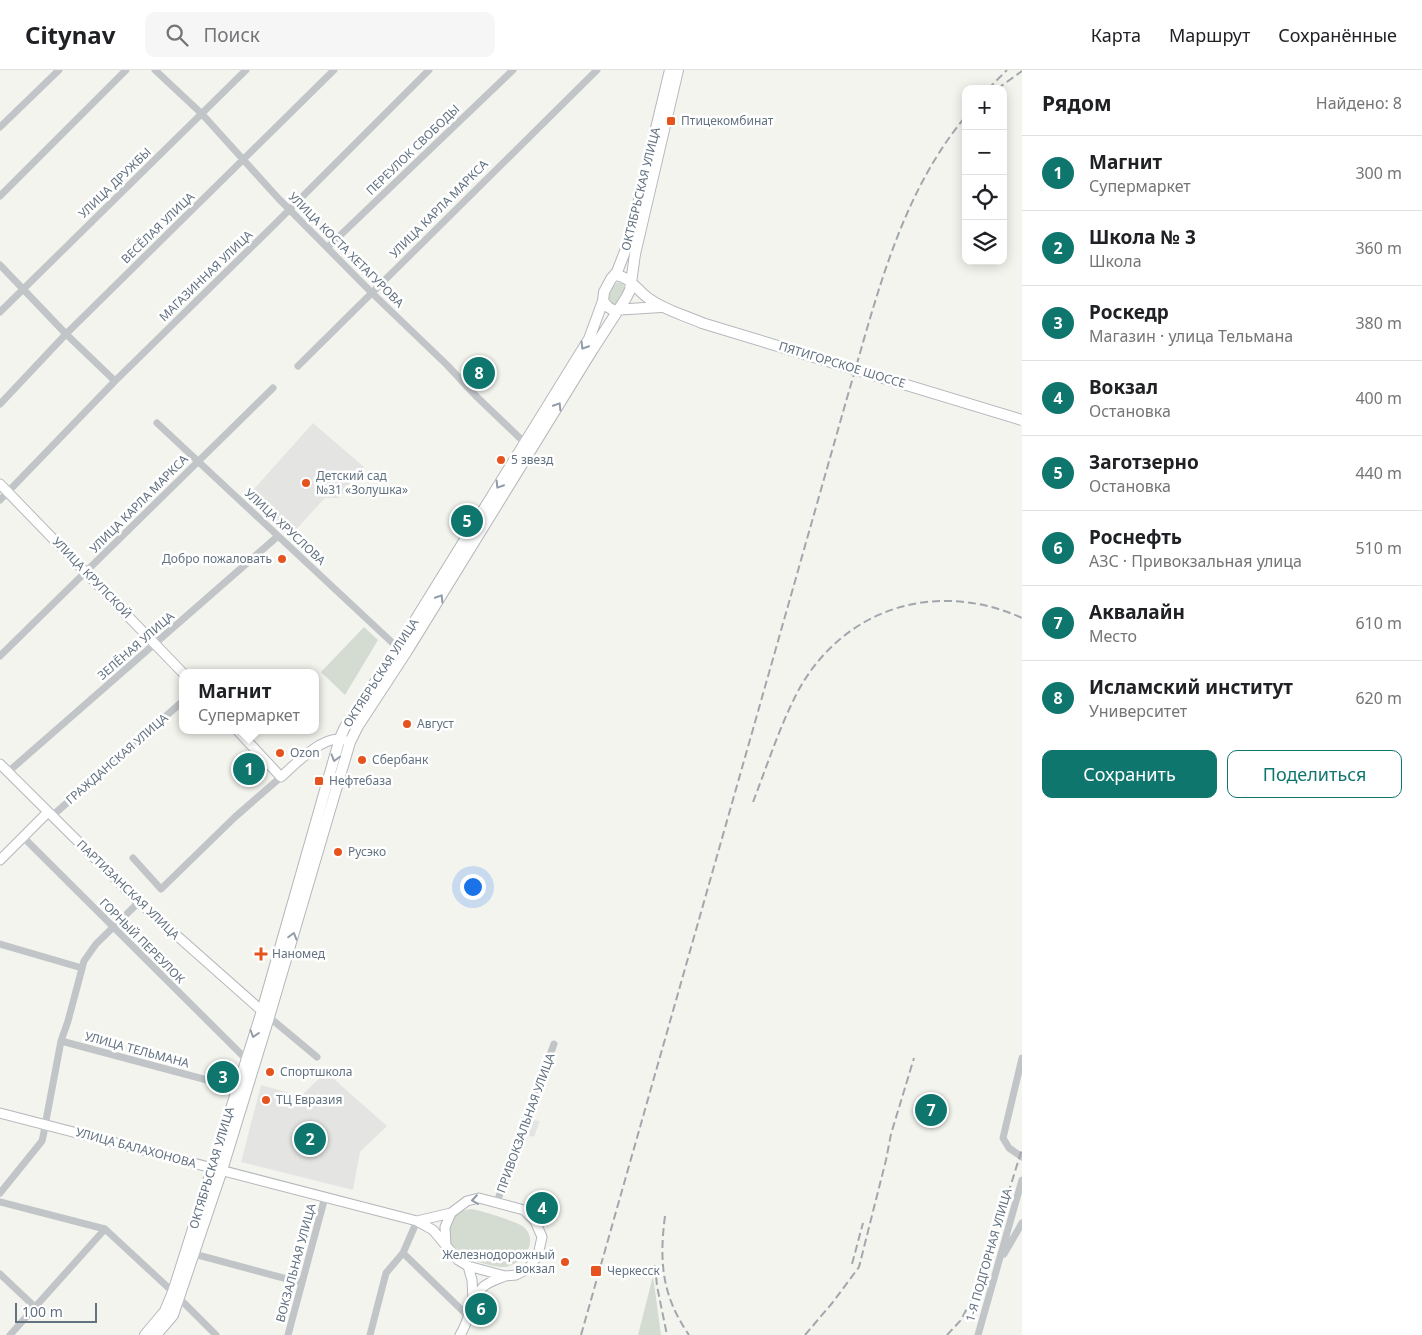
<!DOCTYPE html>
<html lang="ru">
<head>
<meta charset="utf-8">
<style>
  body { margin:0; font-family:"Noto Sans",sans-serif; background:#f6f6f6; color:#202124 }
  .controls { position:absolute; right:15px; top:15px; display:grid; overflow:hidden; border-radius:10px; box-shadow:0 2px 12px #0003 }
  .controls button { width:45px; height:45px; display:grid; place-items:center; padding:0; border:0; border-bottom:1px solid #e0e0e0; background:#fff; color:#202124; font:25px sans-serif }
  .scale { position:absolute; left:15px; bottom:12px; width:82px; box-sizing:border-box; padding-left:5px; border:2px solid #627281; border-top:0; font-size:14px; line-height:18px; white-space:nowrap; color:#627281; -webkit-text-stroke:4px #fff; paint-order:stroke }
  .you { position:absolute; left:472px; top:816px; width:18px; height:18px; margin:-12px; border:4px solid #fff; border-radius:50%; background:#1a73e8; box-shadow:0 0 0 8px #1a73e833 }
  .badge { display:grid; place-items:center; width:32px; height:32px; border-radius:50%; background:#0f766e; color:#fff; font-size:16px; font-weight:700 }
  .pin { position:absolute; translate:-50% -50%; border:2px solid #fff; box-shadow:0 1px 5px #0006 }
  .popup { position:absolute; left:179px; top:599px; width:140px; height:65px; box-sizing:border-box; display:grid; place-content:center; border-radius:10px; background:#fff; filter:drop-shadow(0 1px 4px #0005); font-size:16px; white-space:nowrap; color:#757577 }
  .popup b { font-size:19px; color:#202124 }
  .popup::after { content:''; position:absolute; left:50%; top:100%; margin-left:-10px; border:10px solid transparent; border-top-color:#fff }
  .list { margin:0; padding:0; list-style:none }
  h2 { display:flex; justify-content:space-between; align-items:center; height:65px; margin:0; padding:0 20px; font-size:21px }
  h2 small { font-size:16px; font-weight:400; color:#757577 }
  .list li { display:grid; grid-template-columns:32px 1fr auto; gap:15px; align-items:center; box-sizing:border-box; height:75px; padding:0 20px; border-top:1px solid #e0e0e0 }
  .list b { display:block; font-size:19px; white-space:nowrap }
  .list p { margin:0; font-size:16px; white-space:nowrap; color:#757577 }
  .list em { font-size:16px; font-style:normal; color:#757577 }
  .actions { display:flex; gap:10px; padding:15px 20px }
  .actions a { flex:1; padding:11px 0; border:1px solid #0f766e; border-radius:10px; text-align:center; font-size:18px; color:#0f766e }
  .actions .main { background:#0f766e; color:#fff }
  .icon { flex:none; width:28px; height:28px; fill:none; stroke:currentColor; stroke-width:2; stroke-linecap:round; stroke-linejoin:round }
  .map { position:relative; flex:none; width:1022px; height:1265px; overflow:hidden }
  header { display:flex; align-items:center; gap:30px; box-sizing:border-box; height:70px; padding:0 25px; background:#fff; border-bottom:1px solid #e0e0e0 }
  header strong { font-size:24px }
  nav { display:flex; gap:28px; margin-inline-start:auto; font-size:18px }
  .search { width:350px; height:45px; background:#f6f6f6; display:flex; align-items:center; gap:12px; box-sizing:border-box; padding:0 18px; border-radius:10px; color:#757577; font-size:19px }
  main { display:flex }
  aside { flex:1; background:#fff }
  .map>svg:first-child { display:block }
  .built { fill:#e4e5e3 }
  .green { fill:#d4dbd0 }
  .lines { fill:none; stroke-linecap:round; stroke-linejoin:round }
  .secondary-casing { stroke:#b3b8bc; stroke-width:11 }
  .primary-casing { stroke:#b4b8bc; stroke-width:12 }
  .street { stroke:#c1c5c8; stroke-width:7 }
  .secondary { stroke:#fff; stroke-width:9 }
  .primary { stroke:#fff; stroke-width:10 }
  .rail { stroke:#a1a7ad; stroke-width:2; stroke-dasharray:8 4; stroke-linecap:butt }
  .primary-bridge-casing { stroke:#b4b8bc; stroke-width:12; stroke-linecap:butt }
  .primary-bridge { stroke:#fff; stroke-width:10 }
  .oneway { stroke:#919ca7 }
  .poi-dot { fill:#e5531e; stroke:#fff; stroke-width:2 }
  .labels { text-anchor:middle; stroke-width:5; stroke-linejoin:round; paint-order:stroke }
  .poi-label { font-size:12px; fill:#627281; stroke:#fff; text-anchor:start }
  .street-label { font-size:12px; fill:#627281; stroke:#fff }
</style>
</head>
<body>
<header>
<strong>Citynav</strong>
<div class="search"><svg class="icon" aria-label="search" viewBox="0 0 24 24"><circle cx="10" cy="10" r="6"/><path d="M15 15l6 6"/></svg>Поиск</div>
<nav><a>Карта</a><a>Маршрут</a><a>Сохранённые</a></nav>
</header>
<main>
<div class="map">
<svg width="1022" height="1265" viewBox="0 0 1022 1265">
  <rect width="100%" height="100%" fill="#f4f4ef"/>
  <path class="built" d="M313 353 364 397 339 428H325L289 467 246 428Z
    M326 1002 387 1056 360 1082 353 1120 241 1092 261 1015 301 1026Z
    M534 1050 540 1051 534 1067 528 1065Z"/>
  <path class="green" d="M618 212 623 214 625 219 616 235 613 236 608 231C609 225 612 215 618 212Z
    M364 557 378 570 345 625 321 602Z
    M471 1139C479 1140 520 1152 525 1158 539 1173 522 1195 505 1197 493 1198 458 1187 452 1177 445 1168 450 1148 459 1142 463 1140 467 1140 471 1139Z
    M653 1206 661 1265H638Z"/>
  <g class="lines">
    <g class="secondary-casing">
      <path id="secondary" d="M0 414 183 603
        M237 660 281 707C294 695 325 663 344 670
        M0 694 139 832 262 941
        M0 790 48 742
        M0 1043 417 1151 433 1160 458 1190 468 1196 505 1206 516 1205 529 1198 538 1185 542 1167 535 1151 524 1140 479 1128 467 1131 451 1143 417 1151
        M446 1177 445 1157 451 1143
        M468 1196 472 1210 473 1231
        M460 1265C470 1250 470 1231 483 1217 488 1212 498 1209 505 1206"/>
    </g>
    <g class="primary-casing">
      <path id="primary" d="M615 205C629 206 637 220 648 228 664 240 684 245 702 253
        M603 231 608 237 613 240 661 237
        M145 1265 165 1241 173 1222 262 941 340 668 345 657 398 578 589 269 603 231 604 222 611 209 617 202 629 171 670 0
        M156 1265 173 1245 222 1100 269 947 350 672 358 656 407 581 593 279 626 228 630 220 635 184 678 0"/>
    </g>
    <path class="street" d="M155 0 202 44 278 128 371 222 447 295 477 327 525 373
      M0 57 59 0
      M0 126 126 0
      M328 177 513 0
      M0 195 66 264 115 311
      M0 242 246 0
      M298 296 597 0
      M0 334 66 264 334 0
      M157 353 398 578
      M0 430 115 311 274 155 429 0
      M0 586 273 318
      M8 702 278 466
      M52 746 183 631
      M23 767 246 989
      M133 788 161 819 235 747 281 707
      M0 874 82 898
      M269 947 317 987
      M61 971 237 1018
      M1022 988 1003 1068 1009 1078 1022 1087
      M44 1061 61 971 68 951 84 891 96 874 139 832
      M0 1123 42 1071 44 1062
      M0 1132 105 1159 173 1222
      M497 1132 554 974
      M403 1183 468 1246
      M194 1184 302 1213
      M1004 1184 1022 1153
      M0 1204 35 1237
      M179 1228 216 1265
      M10 1265 105 1159
      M288 1265 325 1127
      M370 1265 386 1203 403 1183 417 1151
      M978 1265 1022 1110"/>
    <use href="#secondary" class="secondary"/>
    <use href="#primary" class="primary"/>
    <path class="rail" d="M988 19 1007 0
      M997 19 1022 1
      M753 732C767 696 779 658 797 623 842 538 936 509 1022 548
      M665 1146C659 1192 662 1226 689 1265
      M852 1194 863 1153
      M655 1195 657 1216 667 1265
      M581 1265 847 328C876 230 899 126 966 46
      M805 1265 833 1232 859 1197 886 1090 891 1064 914 988
      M947 1265 961 1250 981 1211 1022 1079"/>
    <g class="primary-bridge-casing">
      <path id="primary-bridge" d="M702 253 1022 350"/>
    </g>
    <use href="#primary-bridge" class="primary-bridge"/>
  </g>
  <defs><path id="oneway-chevron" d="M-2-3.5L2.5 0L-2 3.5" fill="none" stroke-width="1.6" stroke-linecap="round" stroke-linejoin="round" transform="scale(1.25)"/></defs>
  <g class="oneway">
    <use href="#oneway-chevron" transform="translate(584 276) rotate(122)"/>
    <use href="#oneway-chevron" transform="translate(558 336) rotate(-58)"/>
    <use href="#oneway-chevron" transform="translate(499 415) rotate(122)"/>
    <use href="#oneway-chevron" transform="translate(440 528) rotate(-58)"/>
    <use href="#oneway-chevron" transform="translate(335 688) rotate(106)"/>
    <use href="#oneway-chevron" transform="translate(293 866) rotate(-74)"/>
    <use href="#oneway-chevron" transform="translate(254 964) rotate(108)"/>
    <use href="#oneway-chevron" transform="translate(475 1130) rotate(172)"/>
  </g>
  <g class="poi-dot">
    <rect x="666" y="46" width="10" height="10" rx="2.5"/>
    <circle cx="501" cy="390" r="5"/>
    <circle cx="306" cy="413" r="5"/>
    <circle cx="282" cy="489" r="5"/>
    <circle cx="407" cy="654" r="5"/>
    <circle cx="280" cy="683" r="5"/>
    <circle cx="362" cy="690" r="5"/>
    <rect x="314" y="706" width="10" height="10" rx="2.5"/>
    <circle cx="338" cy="782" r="5"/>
    <path d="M258.5 876.5h5v5h5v5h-5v5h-5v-5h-5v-5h5z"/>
    <circle cx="270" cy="1002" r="5"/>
    <circle cx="266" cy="1030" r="5"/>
    <circle cx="565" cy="1192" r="5"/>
    <rect x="590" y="1195" width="12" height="12" rx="2.5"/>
  </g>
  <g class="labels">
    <g class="poi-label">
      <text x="681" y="55">Птицекомбинат</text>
      <text x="511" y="394">5 звезд</text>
      <text x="316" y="410">Детский сад<tspan x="316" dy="14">№31 «Золушка»</tspan></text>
      <text x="272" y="493" text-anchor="end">Добро пожаловать</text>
      <text x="417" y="658">Август</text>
      <text x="290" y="687">Ozon</text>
      <text x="372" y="694">Сбербанк</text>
      <text x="329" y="715">Нефтебаза</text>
      <text x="348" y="786">Русэко</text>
      <text x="272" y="888">Наномед</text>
      <text x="280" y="1006">Спортшкола</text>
      <text x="276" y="1034">ТЦ Евразия</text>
      <text x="555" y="1189" text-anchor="end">Железнодорожный<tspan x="555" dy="14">вокзал</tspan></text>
      <text x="607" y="1205">Черкесск</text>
    </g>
    <g class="street-label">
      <text transform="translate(413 80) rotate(-44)" y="4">ПЕРЕУЛОК СВОБОДЫ</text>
      <text transform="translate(115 113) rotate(-44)" y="4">УЛИЦА ДРУЖБЫ</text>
      <text transform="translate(641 119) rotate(-76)" y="4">ОКТЯБРЬСКАЯ УЛИЦА</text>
      <text transform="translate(439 139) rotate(-45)" y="4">УЛИЦА КАРЛА МАРКСА</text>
      <text transform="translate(158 158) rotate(-44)" y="4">ВЕСЁЛАЯ УЛИЦА</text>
      <text transform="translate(346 180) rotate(45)" y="4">УЛИЦА КОСТА ХЕТАГУРОВА</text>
      <text transform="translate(206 206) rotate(-44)" y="4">МАГАЗИННАЯ УЛИЦА</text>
      <text transform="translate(842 295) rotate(17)" y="4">ПЯТИГОРСКОЕ ШОССЕ</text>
      <text transform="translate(139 434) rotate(-45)" y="4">УЛИЦА КАРЛА МАРКСА</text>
      <text transform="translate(285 457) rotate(43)" y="4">УЛИЦА ХРУСЛОВА</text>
      <text transform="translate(92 508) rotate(46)" y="4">УЛИЦА КРУПСКОЙ</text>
      <text transform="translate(136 576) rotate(-41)" y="4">ЗЕЛЁНАЯ УЛИЦА</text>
      <text transform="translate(381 603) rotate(-57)" y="4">ОКТЯБРЬСКАЯ УЛИЦА</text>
      <text transform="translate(117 689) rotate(-41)" y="4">ГРАЖДАНСКАЯ УЛИЦА</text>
      <text transform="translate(128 820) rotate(44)" y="4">ПАРТИЗАНСКАЯ УЛИЦА</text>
      <text transform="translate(142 871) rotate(45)" y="4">ГОРНЫЙ ПЕРЕУЛОК</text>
      <text transform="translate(137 980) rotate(15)" y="4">УЛИЦА ТЕЛЬМАНА</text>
      <text transform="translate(526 1053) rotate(-70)" y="4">ПРИВОКЗАЛЬНАЯ УЛИЦА</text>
      <text transform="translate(136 1078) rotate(15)" y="4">УЛИЦА БАЛАХОНОВА</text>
      <text transform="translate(212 1098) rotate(-73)" y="4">ОКТЯБРЬСКАЯ УЛИЦА</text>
      <text transform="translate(989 1185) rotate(-74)" y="4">1-Я ПОДГОРНАЯ УЛИЦА</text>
      <text transform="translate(296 1193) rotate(-75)" y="4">ВОКЗАЛЬНАЯ УЛИЦА</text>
    </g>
  </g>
</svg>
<div class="controls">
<button>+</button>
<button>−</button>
<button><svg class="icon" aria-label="locate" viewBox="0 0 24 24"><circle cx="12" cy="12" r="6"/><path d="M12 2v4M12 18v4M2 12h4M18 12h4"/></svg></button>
<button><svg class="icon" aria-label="layers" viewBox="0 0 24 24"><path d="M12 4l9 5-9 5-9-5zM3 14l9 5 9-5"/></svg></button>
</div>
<div class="scale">100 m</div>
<div class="you"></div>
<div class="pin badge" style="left:249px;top:699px">1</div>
<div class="popup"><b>Магнит</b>Супермаркет</div>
<div class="pin badge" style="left:310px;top:1069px">2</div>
<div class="pin badge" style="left:223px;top:1007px">3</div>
<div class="pin badge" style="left:542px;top:1138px">4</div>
<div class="pin badge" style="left:467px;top:451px">5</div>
<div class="pin badge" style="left:481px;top:1239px">6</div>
<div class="pin badge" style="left:931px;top:1040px">7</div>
<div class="pin badge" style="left:479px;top:303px">8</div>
</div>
<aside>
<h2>Рядом<small>Найдено: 8</small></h2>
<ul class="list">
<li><span class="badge">1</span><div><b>Магнит</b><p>Супермаркет</p></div><em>300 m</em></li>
<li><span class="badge">2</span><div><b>Школа № 3</b><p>Школа</p></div><em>360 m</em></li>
<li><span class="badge">3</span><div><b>Роскедр</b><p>Магазин · улица Тельмана</p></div><em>380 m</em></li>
<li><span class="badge">4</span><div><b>Вокзал</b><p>Остановка</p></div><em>400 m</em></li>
<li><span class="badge">5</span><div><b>Заготзерно</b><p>Остановка</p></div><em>440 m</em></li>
<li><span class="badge">6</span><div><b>Роснефть</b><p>АЗС · Привокзальная улица</p></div><em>510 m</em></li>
<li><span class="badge">7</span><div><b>Аквалайн</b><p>Место</p></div><em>610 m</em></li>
<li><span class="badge">8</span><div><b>Исламский институт</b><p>Университет</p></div><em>620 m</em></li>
</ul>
<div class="actions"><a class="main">Сохранить</a><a>Поделиться</a></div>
</aside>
</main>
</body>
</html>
